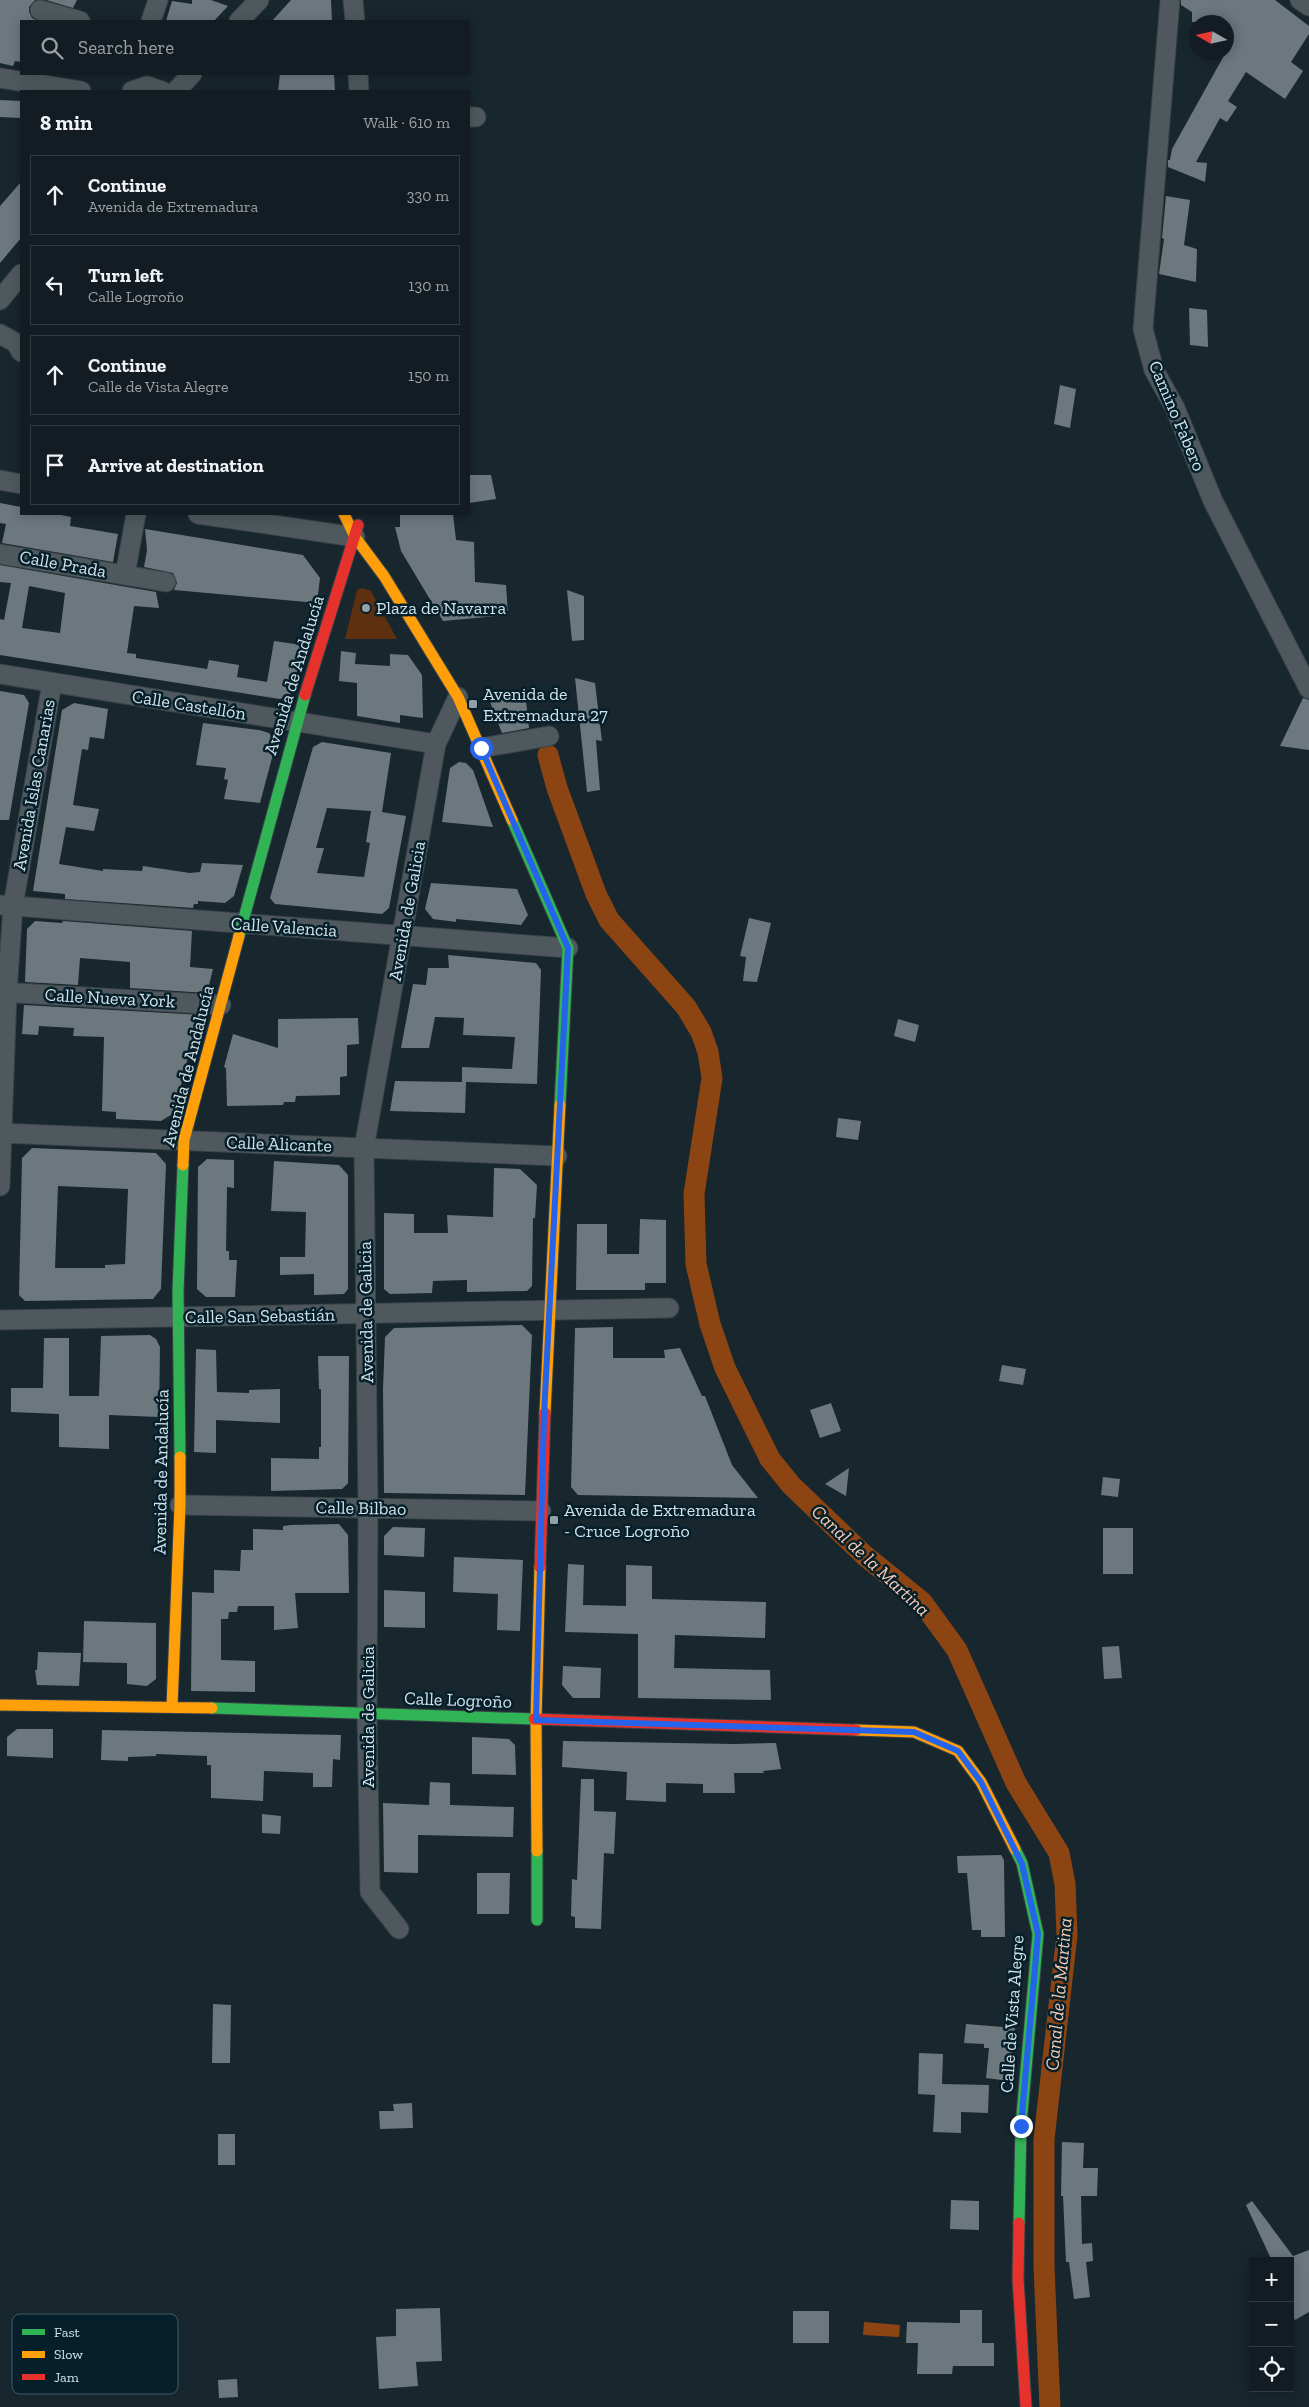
<!DOCTYPE html>
<html lang="en">
<head>
<meta charset="utf-8">
<style>
  body { margin:0; font-family:"Zilla Slab",serif; background:#1b252a; color:#f1f3f6 }
  .controls { position:absolute; right:15px; bottom:15px; display:grid; overflow:hidden; border-radius:0px; box-shadow:0 2px 12px #0003 }
  .controls button { width:45px; height:45px; display:grid; place-items:center; padding:0; border:0; border-bottom:1px solid #313a40; background:#121c22; color:#f1f3f6; font:25px sans-serif }
  .compass { position:absolute; left:1189px; top:15px; width:45px; height:45px; border-radius:50%; background:#121c22; box-shadow:0 2px 12px #0003; rotate:279deg }
  .stop { position:absolute; width:15px; height:15px; margin:-11px; border:4px solid #2563eb; border-radius:50%; background:#fff }
  .stop.end { background:#2563eb; border-color:#fff; box-shadow:0 1px 5px #0008 }
  .list { margin:0; padding:0; list-style:none }
  h2 { display:flex; justify-content:space-between; align-items:center; height:65px; margin:0; padding:0 20px; font-size:21px }
  h2 small { font-size:16px; font-weight:400; color:#9ca1a5 }
  .list li { display:grid; grid-template-columns:32px 1fr auto; gap:15px; align-items:center; box-sizing:border-box; height:80px; margin:0 10px 10px; padding:0 10px; border:1px solid #313a40; border-radius:0px }
  .list b { display:block; font-size:19px; white-space:nowrap }
  .list p { margin:0; font-size:16px; white-space:nowrap; color:#9ca1a5 }
  .list em { font-size:16px; font-style:normal; color:#9ca1a5 }
  .icon { flex:none; width:28px; height:28px; fill:none; stroke:currentColor; stroke-width:2; stroke-linecap:round; stroke-linejoin:round }
  .map { position:relative; flex:none; width:1309px; height:2407px; overflow:hidden }
  .search { position:absolute; background:#121c22; box-shadow:0 2px 12px #0003; left:20px; top:20px; width:450px; height:55px; display:flex; align-items:center; gap:12px; box-sizing:border-box; padding:0 18px; border-radius:0px; color:#9ca1a5; font-size:19px }
  .panel { position:absolute; background:#121c22; box-shadow:0 2px 12px #0003; left:20px; top:90px; width:450px; height:425px; border-radius:0px }
  .map>svg:first-child { display:block }
  .green { fill:#5f3010 }
  .water { fill:#8c4512 }
  .lines { fill:none; stroke-linecap:round; stroke-linejoin:round }
  .canal { stroke:#8c4512; stroke-width:21 }
  .building { fill:#6c787e; fill-rule:evenodd }
  .street-casing { stroke:#374147; stroke-width:21 }
  .fast-casing { stroke:#374147; stroke-width:13 }
  .slow-casing { stroke:#374147; stroke-width:13 }
  .jam-casing { stroke:#374147; stroke-width:13 }
  .street { stroke:#4f595d; stroke-width:19 }
  .fast { stroke:#30b455; stroke-width:11 }
  .slow { stroke:#ff9f0a; stroke-width:11 }
  .jam { stroke:#e5322d; stroke-width:11 }
  .route { stroke:#2563eb; stroke-width:6 }
  .poi-dot { fill:#92a0a7; stroke:#06202b; stroke-width:2 }
  .labels { text-anchor:middle; stroke-width:5; stroke-linejoin:round; paint-order:stroke }
  .street-label { font-size:18px; fill:#d3e2e9; stroke:#06202b }
  .poi-label { font-size:18px; fill:#d3e2e9; stroke:#06202b; text-anchor:start }
  .water-label { font-size:19px; font-style:italic; fill:#f7cab1; stroke:#06202b }
  .key { fill:#06202b; stroke:#445a64; stroke-width:1 }
  .key-label { font-size:14px; fill:#d3e2e9 }
</style>
</head>
<body>
<div class="map">
<svg width="1309" height="2407" viewBox="0 0 1309 2407">
  <rect width="100%" height="100%" fill="#18262d"/>
  <path class="green" d="M362 588 371 591 397 639H345L357 590Z"/>
  <path class="water" d="M864 2322 900 2325 899 2337 863 2335Z"/>
  <g class="lines">
    <path class="canal" d="M548 755 557 788 596 894 609 920 686 1007 701 1032 708 1052 712 1078 694 1194 696 1264 710 1324 725 1368 770 1459 791 1485 864 1555 922 1602 957 1650 1016 1783 1059 1853 1065 1884 1067 1935 1044 2139V2267L1050 2407"/>
  </g>
  <path class="building" d="M0 0H35L29 7V12L32 18 38 21H21V62L15 61 13 66 0 63Z
    M46 0H77L73 8Z
    M192 0H211L228 6 214 21H166L172 1 192 4Z
    M291 0H331L332 21H272Z
    M1181 0H1275L1309 26V34L1291 62 1303 71 1285 99 1246 72 1228 101 1237 107 1227 122 1220 118 1196 162 1207 163 1205 182 1168 167V160H1170L1172 149 1226 52V22H1192V12L1181 5Z
    M280 74H334L335 91H278Z
    M0 100 21 101V118L0 117Z
    M21 182V238L0 263V206Z
    M1166 196 1190 200 1184 245 1197 249 1196 282 1159 274 1164 239 1162 238Z
    M1189 308 1207 310 1208 347 1190 345Z
    M1060 385 1076 389 1070 428 1054 424Z
    M469 475H491L496 499 469 503Z
    M0 503 21 507V514H56L71 517 70 526 118 534 113 562 2 543 6 524 0 523Z
    M400 514H453L456 540 474 542 475 582 506 585 508 615 443 621 401 551 395 527H400Z
    M145 529 303 555 320 578 317 603 174 590 177 583 173 573 144 567 147 550Z
    M0 565 156 592 159 608 134 606 127 653 136 654V658L207 669 209 660 239 665 237 677 267 682 274 641 302 645 298 661H300L290 695 280 699 0 655V619L4 620 11 583 0 582ZM29 586 65 593 60 633 22 628Z
    M567 590 584 596V640L572 641Z
    M341 651 356 653 355 664 390 666V654L408 655 422 675 423 718 400 715V723L357 716V683L339 681Z
    M575 678 595 683 602 741 596 740 600 790 587 792Z
    M0 691 24 695 29 703 9 820H0Z
    M1303 698 1309 700V750L1280 746Z
    M489 699 526 701 529 728 502 733Z
    M74 703 108 709 104 739 90 737 88 750 82 749 73 805 99 809 94 831 66 827 59 864 103 871V869L142 871 143 866 190 873 200 872 202 863 243 865 234 896 225 903 198 901V904H194L193 908 65 899V894L33 891 62 710Z
    M203 723 259 730 269 733 276 743 260 803 224 799 228 780 224 779 226 768 196 765Z
    M322 742 391 753 382 812 406 816 389 908 382 914 275 904 270 898 313 747ZM327 808 371 811 366 842 370 843 364 877 317 873 324 848H316Z
    M459 762 466 763 473 770 493 827 442 822 450 768Z
    M431 883 517 889 528 915 521 925 456 919V922L433 919 425 909Z
    M749 918 771 923 757 982 743 981 746 957 740 956Z
    M35 921 62 923 63 921 192 931 190 967 213 969 207 993 130 988V962L80 958 78 985 25 982 27 929Z
    M448 955 536 963 541 970 537 1084 466 1082 465 1113 390 1111 395 1081 462 1082V1067L512 1069 515 1037 463 1035 464 1018 435 1017 429 1048H401L413 984 426 985 428 968H449Z
    M24 1005 202 1015 195 1041H192L174 1113 161 1121 116 1119V1112L102 1111 104 1037 73 1036 74 1028 39 1026 38 1035 22 1034Z
    M358 1018 359 1044 347 1045V1076L340 1077V1095L296 1096 295 1102H284L283 1105 227 1106 226 1068 224 1067 233 1034 278 1048V1019Z
    M898 1019 919 1025 915 1042 894 1036Z
    M838 1118 861 1121 858 1140 836 1137Z
    M32 1148 156 1153 166 1164 161 1289 153 1299 25 1301 19 1295 22 1158ZM58 1186 128 1189 125 1264 105 1265V1268H55Z
    M207 1159 234 1160V1188L227 1187 226 1251H229V1260H237L235 1297H206L197 1289 198 1167Z
    M274 1161 339 1165 348 1175V1289L344 1294 314 1295V1274L280 1275V1257H305L306 1212 271 1211Z
    M494 1168 520 1169 537 1185 535 1218H533L532 1286 527 1291 467 1292V1280L433 1281 432 1293 390 1294 384 1289V1213L414 1214V1233H448L447 1215 493 1217Z
    M640 1219 666 1220V1283H645V1290H576L577 1224H607V1254H639Z
    M522 1325 532 1335 525 1495 384 1493 383 1389 385 1337 394 1328Z
    M613 1327V1358H665L664 1350 680 1348 702 1396H705L732 1465 758 1498 578 1495 571 1487 575 1328Z
    M150 1335 156 1339 160 1347 159 1417 109 1415V1449L59 1447V1414L11 1412V1388H43L44 1338H69V1396H99L101 1336Z
    M196 1349 216 1350 217 1392 249 1393V1390L280 1389V1423L216 1420V1453L194 1452Z
    M318 1356H349L348 1483 342 1489 271 1491V1458L319 1459V1447H321V1389H319Z
    M1002 1365 1026 1369 1023 1385 999 1381Z
    M831 1403 841 1431 820 1438 810 1410Z
    M849 1468 846 1496 825 1484Z
    M1103 1477 1120 1479 1118 1497 1101 1495Z
    M339 1524 348 1535 349 1593H295L298 1628 274 1630V1606H238L237 1612H229L228 1619H221V1660L255 1661V1692L191 1691 192 1592 214 1593V1570L240 1571 241 1550H253V1529L283 1530V1526L291 1525Z
    M393 1527 425 1528 424 1557 384 1555V1536Z
    M1103 1528H1133V1574H1103Z
    M454 1557 523 1560 520 1631 497 1630 498 1594 453 1592Z
    M568 1564 584 1565 583 1605 626 1606V1565L652 1566V1599L766 1602 765 1638 675 1635 674 1668 770 1670 771 1700 638 1698V1634L565 1632Z
    M384 1590 425 1592V1628L384 1627Z
    M84 1621 156 1623V1679L147 1686 127 1684V1663L83 1662Z
    M1119 1646 1122 1678 1104 1679 1102 1647Z
    M38 1652 81 1653 79 1686 37 1685 35 1670H37Z
    M563 1666 601 1668 600 1698H573L562 1685Z
    M17 1729H53V1758L7 1756V1737Z
    M102 1730 341 1735 340 1760 333 1759 332 1787H313V1773L264 1771 263 1801 211 1798V1765H207V1756L156 1754V1756L128 1757V1761L101 1760Z
    M472 1737 509 1739 515 1745 516 1775 472 1774Z
    M563 1741 734 1744 776 1743 781 1769 763 1771 764 1773H734L735 1793H703V1784L666 1783V1802L626 1800 627 1772 562 1767Z
    M581 1779H594V1811L616 1812 614 1854 604 1853 601 1929 575 1928V1917L571 1916 572 1879 577 1880Z
    M430 1782 450 1783V1805L514 1807 513 1837 418 1835V1873L384 1872 383 1803 429 1805Z
    M262 1814 281 1816 280 1834 262 1833Z
    M1001 1855 1004 1860 1005 1937H981V1930H972L967 1873H958L957 1856Z
    M477 1873H510L509 1914H477Z
    M213 2004 231 2005 230 2063H212Z
    M966 2024 1015 2028 1009 2081 986 2078 989 2048H984V2044L964 2043Z
    M919 2053 943 2054 942 2084 989 2085 988 2113 961 2112V2133L933 2132 935 2095 918 2094Z
    M412 2103 413 2128 380 2129 379 2111H394L393 2104Z
    M218 2134H235V2165H218Z
    M1062 2142 1084 2143 1083 2168H1098L1097 2196H1081L1082 2244 1092 2243 1093 2261 1086 2262 1090 2297 1074 2299 1069 2262H1066L1063 2196H1061Z
    M951 2200 979 2201V2230L950 2229Z
    M1252 2201 1293 2256 1309 2250V2312L1295 2320 1290 2311V2261H1272L1246 2205Z
    M440 2308 442 2361 416 2362 418 2386 379 2389 376 2337 396 2336V2309Z
    M960 2310H982V2343H994V2366H953L952 2374H917L918 2343H906L907 2322 960 2323Z
    M793 2311H829V2343H793Z
    M237 2379 238 2397 219 2398 218 2380Z"/>
  <g class="lines">
    <g class="street-casing">
      <path id="street" d="M353 0 355 21
        M1170 0 1143 329 1154 370 1175 408 1213 501 1309 689
        M1300 0 1309 6
        M40 10 80 21
        M151 21 158 0
        M239 21 259 0
        M358 74 359 91
        M0 78 81 91
        M132 91 147 86 162 91
        M176 91 192 74
        M469 117H476
        M0 300 21 274
        M0 334 16 343 21 352
        M0 480 21 484
        M198 514 355 537
        M0 554 166 582
        M125 575 136 514
        M0 674 436 744
        M481 748 549 736
        M0 905 568 948
        M0 992 221 1005
        M0 1133 557 1156
        M0 1186 7 992 13 906 52 683
        M0 1320 669 1308
        M180 1505 541 1511
        M399 1929 370 1892 367 1714 368 1508 364 1148 436 744 458 697"/>
    </g>
    <g class="fast-casing">
      <path id="fast" d="M512 820 568 948 560 1105
        M239 936 305 695
        M180 1457 178 1291 183 1165
        M212 1708 534 1719
        M1015 1849 1022 1863 1038 1934 1021 2126 1019 2223
        M537 1851V1920"/>
    </g>
    <g class="slow-casing">
      <path id="slow" d="M344 514 355 537 384 576 458 697 512 820
        M183 1165 184 1140 239 936
        M545 1413 560 1105
        M0 1705 212 1708
        M172 1707 180 1505V1457
        M856 1730 914 1732 958 1751 981 1782 1015 1849
        M537 1851 536 1720 540 1567"/>
    </g>
    <g class="jam-casing">
      <path id="jam" d="M305 695 358 525
        M540 1567 545 1413
        M534 1719 856 1730
        M1019 2223 1018 2279 1026 2407"/>
    </g>
    <use href="#street" class="street"/>
    <use href="#fast" class="fast"/>
    <use href="#slow" class="slow"/>
    <use href="#jam" class="jam"/>
  </g>
  <g class="lines">
    <path class="route" d="M481 748 568 948 544 1415 536 1720 914 1732 958 1751 981 1782 1022 1864 1038 1934 1021 2126"/>
  </g>
  <g class="poi-dot">
    <circle cx="366" cy="608" r="5"/>
    <rect x="468" y="699" width="10" height="10" rx="2.5"/>
    <rect x="549" y="1515" width="10" height="10" rx="2.5"/>
  </g>
  <g class="labels">
    <g class="street-label">
      <text transform="translate(1177 416) rotate(67)" y="6">Camino Fabero</text>
      <text transform="translate(63 564) rotate(10)" y="6">Calle Prada</text>
      <text transform="translate(294 675) rotate(-73)" y="6">Avenida de Andalucía</text>
      <text transform="translate(189 705) rotate(9)" y="6">Calle Castellón</text>
      <text transform="translate(34 785) rotate(-80)" y="6">Avenida Islas Canarias</text>
      <text transform="translate(407 911) rotate(-80)" y="6">Avenida de Galicia</text>
      <text transform="translate(284 927) rotate(4)" y="6">Calle Valencia</text>
      <text transform="translate(110 998) rotate(3)" y="6">Calle Nueva York</text>
      <text transform="translate(188 1066) rotate(-76)" y="6">Avenida de Andalucía</text>
      <text transform="translate(279 1144) rotate(2)" y="6">Calle Alicante</text>
      <text transform="translate(366 1312) rotate(-91)" y="6">Avenida de Galicia</text>
      <text transform="translate(260 1316) rotate(-1)" y="6">Calle San Sebastián</text>
      <text transform="translate(161 1472) rotate(-89)" y="6">Avenida de Andalucía</text>
      <text transform="translate(361 1508) rotate(1)" y="6">Calle Bilbao</text>
      <text transform="translate(458 1700) rotate(2)" y="6">Calle Logroño</text>
      <text transform="translate(368 1717) rotate(-90)" y="6">Avenida de Galicia</text>
      <text transform="translate(1012 2014) rotate(-86)" y="6">Calle de Vista Alegre</text>
    </g>
    <g class="poi-label">
      <text x="376" y="614">Plaza de Navarra</text>
      <text x="483" y="700">Avenida de<tspan x="483" dy="21">Extremadura 27</tspan></text>
      <text x="564" y="1516">Avenida de Extremadura<tspan x="564" dy="21">- Cruce Logroño</tspan></text>
    </g>
    <g class="water-label">
      <text transform="translate(871 1560) rotate(43)" y="7">Canal de la Martina</text>
      <text transform="translate(1058 1994) rotate(-85)" y="7">Canal de la Martina</text>
    </g>
  </g>
  <rect x="12" y="2314" width="166" height="80" rx="8" class="key"/>
  <rect x="22" y="2329" width="23" height="6" fill="#30b455"/>
  <rect x="22" y="2351" width="23" height="7" fill="#ff9f0a"/>
  <rect x="22" y="2374" width="23" height="6" fill="#e5322d"/>
  <g class="key-label">
    <text x="54" y="2337">Fast</text>
    <text x="54" y="2359">Slow</text>
    <text x="54" y="2382">Jam</text>
  </g>
</svg>
<div class="controls">
<button>+</button>
<button>−</button>
<button><svg class="icon" aria-label="locate" viewBox="0 0 24 24"><circle cx="12" cy="12" r="6"/><path d="M12 2v4M12 18v4M2 12h4M18 12h4"/></svg></button>
</div>
<svg class="compass" viewBox="-18 -18 36 36"><path d="M0-13l5 13h-10z" fill="#e53935"/><path d="M0 13l5-13h-10z" fill="#9ca1a5"/></svg>
<div class="stop" style="left:481px;top:748px"></div>
<div class="stop end" style="left:1021px;top:2126px"></div>
<div class="search"><svg class="icon" aria-label="search" viewBox="0 0 24 24"><circle cx="10" cy="10" r="6"/><path d="M15 15l6 6"/></svg>Search here</div>
<section class="panel">
<h2>8 min<small>Walk · 610 m</small></h2>
<ul class="list">
<li><svg class="icon" aria-label="ahead" viewBox="0 0 24 24"><path d="M12 20V5M6 11l6-6 6 6"/></svg><div><b>Continue</b><p>Avenida de Extremadura</p></div><em>330 m</em></li>
<li><svg class="icon" aria-label="left" viewBox="0 0 24 24"><path d="M17 20v-9H6M10 6l-5 5 5 5"/></svg><div><b>Turn left</b><p>Calle Logroño</p></div><em>130 m</em></li>
<li><svg class="icon" aria-label="ahead" viewBox="0 0 24 24"><path d="M12 20V5M6 11l6-6 6 6"/></svg><div><b>Continue</b><p>Calle de Vista Alegre</p></div><em>150 m</em></li>
<li><svg class="icon" aria-label="arrive" viewBox="0 0 24 24"><path d="M6 21V4h12l-3 4 3 4H6"/></svg><div><b>Arrive at destination</b></div></li>
</ul>
</section>
</div>
</body>
</html>
